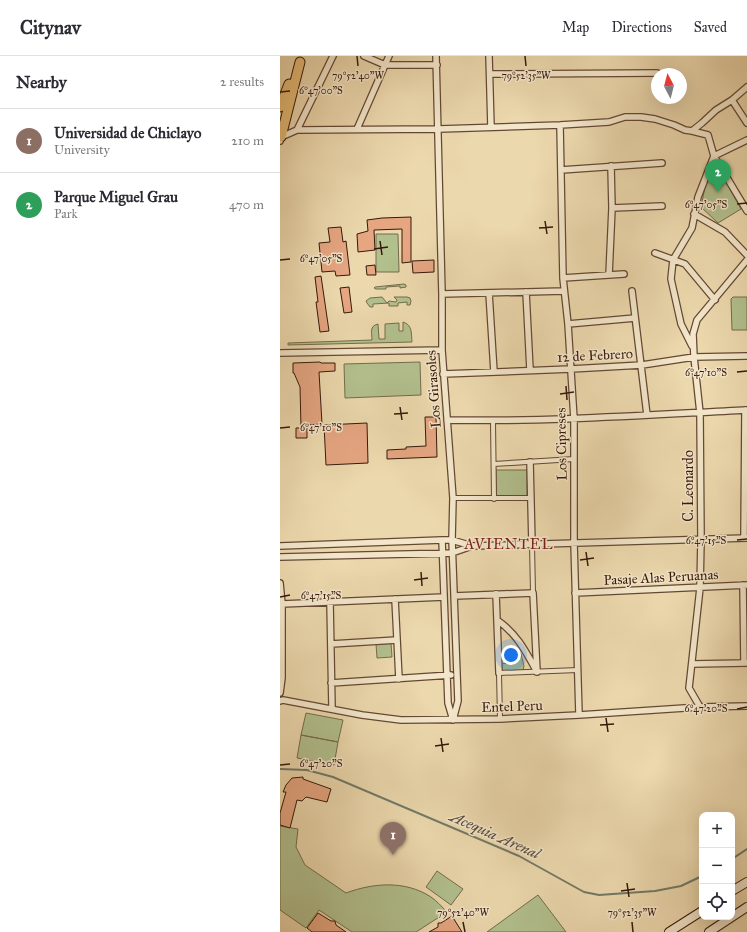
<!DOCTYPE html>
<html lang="en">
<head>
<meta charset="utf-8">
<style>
  body { margin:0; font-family:"IM FELL Great Primer",serif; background:#f2f2f3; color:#2b2b33 }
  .controls { position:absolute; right:12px; bottom:12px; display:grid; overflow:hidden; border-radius:8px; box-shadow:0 4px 16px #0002 }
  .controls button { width:36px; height:36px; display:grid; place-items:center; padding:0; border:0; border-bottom:1px solid #e1e1e2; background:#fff; color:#2b2b33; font:20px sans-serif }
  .compass { position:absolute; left:371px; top:12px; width:36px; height:36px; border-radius:50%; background:#fff; box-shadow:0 4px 16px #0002; rotate:353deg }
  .you { position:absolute; left:231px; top:599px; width:14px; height:14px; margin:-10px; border:3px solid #fff; border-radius:50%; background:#1a73e8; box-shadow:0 0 0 6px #1a73e833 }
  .badge { display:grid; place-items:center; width:26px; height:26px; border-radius:50%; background:#111827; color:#fff; font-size:13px; font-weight:700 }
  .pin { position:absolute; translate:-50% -33px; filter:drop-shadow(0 1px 2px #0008) }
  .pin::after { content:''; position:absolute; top:21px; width:14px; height:12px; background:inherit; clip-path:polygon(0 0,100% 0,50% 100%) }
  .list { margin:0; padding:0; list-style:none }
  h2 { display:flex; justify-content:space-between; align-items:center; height:52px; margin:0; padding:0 16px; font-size:17px }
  h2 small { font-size:13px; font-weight:400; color:#7c7c81 }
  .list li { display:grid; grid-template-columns:26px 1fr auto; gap:12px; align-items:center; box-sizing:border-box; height:64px; padding:0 16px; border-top:1px solid #e1e1e2 }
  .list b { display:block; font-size:15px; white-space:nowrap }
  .list p { margin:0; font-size:13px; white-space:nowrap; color:#7c7c81 }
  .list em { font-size:13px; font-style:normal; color:#7c7c81 }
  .icon { flex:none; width:22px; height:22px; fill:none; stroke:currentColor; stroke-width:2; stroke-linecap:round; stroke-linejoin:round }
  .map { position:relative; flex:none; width:467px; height:876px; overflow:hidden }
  header { display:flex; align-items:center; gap:24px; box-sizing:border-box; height:56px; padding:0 20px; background:#fff; border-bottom:1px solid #e1e1e2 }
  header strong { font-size:19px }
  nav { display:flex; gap:22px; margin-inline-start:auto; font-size:14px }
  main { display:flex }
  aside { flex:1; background:#fff }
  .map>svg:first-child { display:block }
  .green { fill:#b2c08e; stroke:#746c4c }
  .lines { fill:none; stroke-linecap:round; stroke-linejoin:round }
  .stream { stroke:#727a68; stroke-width:2 }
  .building { fill:#e5a681; stroke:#37180b }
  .pedestrian-casing { stroke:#644834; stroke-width:6 }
  .minor-casing { stroke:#644834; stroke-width:8 }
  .secondary-casing { stroke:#37180b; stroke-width:10 }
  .primary-casing { stroke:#37180b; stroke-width:11 }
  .pedestrian { stroke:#f3e6ca; stroke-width:4 }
  .minor { stroke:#f3e6ca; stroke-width:5.5 }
  .secondary { stroke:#f3e6ca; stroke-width:8 }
  .primary { stroke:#e6bc76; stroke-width:9 }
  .ticks { fill:none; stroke:#37180b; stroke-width:1.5 }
  .labels { text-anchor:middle; stroke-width:3; stroke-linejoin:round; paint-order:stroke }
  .street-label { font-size:14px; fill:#37180b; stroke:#f3e6ca }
  .neighbourhood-label { font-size:15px; letter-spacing:1px; fill:#7a1f14; stroke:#f3e6ca }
  .water-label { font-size:15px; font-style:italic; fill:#54493a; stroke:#f3e6ca }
  .ticks-label { font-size:10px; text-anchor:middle; fill:#37180b; stroke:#f3e6ca; stroke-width:3; stroke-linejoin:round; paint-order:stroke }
</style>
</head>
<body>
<header>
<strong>Citynav</strong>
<nav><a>Map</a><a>Directions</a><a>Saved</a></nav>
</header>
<main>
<aside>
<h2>Nearby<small>2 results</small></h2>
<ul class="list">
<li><span class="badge" style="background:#8d6e63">1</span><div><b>Universidad de Chiclayo</b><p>University</p></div><em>210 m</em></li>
<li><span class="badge" style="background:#2e9e5b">2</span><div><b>Parque Miguel Grau</b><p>Park</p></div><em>470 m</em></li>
</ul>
</aside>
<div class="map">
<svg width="467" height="876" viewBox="0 0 467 876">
  <rect width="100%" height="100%" fill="#ecd8ad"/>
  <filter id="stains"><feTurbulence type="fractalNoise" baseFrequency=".005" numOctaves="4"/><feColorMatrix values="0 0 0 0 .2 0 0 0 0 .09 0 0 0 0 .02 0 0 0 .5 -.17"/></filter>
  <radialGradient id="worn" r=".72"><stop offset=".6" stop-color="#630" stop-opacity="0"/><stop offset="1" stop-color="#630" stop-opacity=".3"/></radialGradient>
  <path class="green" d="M439 114 461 153 438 167 421 151 427 121Z
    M96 178H118L119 216H96Z
    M124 228 126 229V231L120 232V230L106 231V233H96L94 232 95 231Z
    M102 241 107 247 109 245 116 246 117 244 114 241H127L130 242 131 245 130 249H127V246L118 247V250H109V247L93 248V251H90L87 247 86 245 90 242Z
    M453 241H467V274H452L451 243Z
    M123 266C133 269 131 278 132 286L8 289V287L92 284C92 277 89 270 98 268L99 283H105V268L119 267V275H123Z
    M140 306 141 339 65 342 64 308Z
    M216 414H247V440H216Z
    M111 587 112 601 97 602 96 588Z
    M232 595H236L241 598 244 610 243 615 220 616V608L228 607V596Z
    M26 657 63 664 58 686 21 679Z
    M21 679 58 686 54 709 17 702Z
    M0 770 18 773 16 791 25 809 66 837C93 827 125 824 151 841 157 845 162 851 167 856L136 876H72L39 854 26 872 0 854Z
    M157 815 183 833 171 849 146 831Z
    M258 839 286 876H207Z"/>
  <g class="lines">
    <path class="stream" d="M0 713 27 714 53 721 239 800 304 836 319 839 375 835 401 830 422 820
      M452 803 467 793"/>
  </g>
  <path class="building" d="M131 161V206L122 207V173L94 174 95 194 78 196 77 178 88 175 87 164 102 162Z
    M61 171 63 186 66 185 70 219 56 220 55 215 42 216 39 187 50 186 48 172Z
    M154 204V216L133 217 132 205Z
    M95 209 96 219H87L86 210Z
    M41 220 49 275 40 276 36 246H38L35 221Z
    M69 231 72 256 64 257 60 232Z
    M40 306 41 307H55V315L39 316 42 368 27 369V382H16V372H21L20 331 14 317H13V307Z
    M145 361H156L157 401 107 403V394L126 393V391L146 390Z
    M87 367 88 407 46 409 44 369Z
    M23 721V723L51 733 47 746 26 741 22 745 17 744 10 772 0 769V757L6 736H3L6 729 12 722Z
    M38 857 51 865H55L56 869 66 876H32L27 872Z
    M172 860 182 876H149L158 871V867H161Z"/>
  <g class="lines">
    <g class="pedestrian-casing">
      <path id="pedestrian" d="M213 365 214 443
        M214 408 294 403
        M173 442H250
        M252 488 253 537
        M220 663 219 617 298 614"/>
    </g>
    <g class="minor-casing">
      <path id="minor" d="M84 0 105 9H157
        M156 0 162 238V294L173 442 172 484 178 645 173 664
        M209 0 211 71
        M210 18 377 17
        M452 44 467 67
        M280 69 283 222 288 268 294 363V487L299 659
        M77 73 109 0
        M17 74 53 0
        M412 75 428 79 434 100 467 155
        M0 85 1 81 17 74 159 73 280 69 329 66 345 61H361L375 63 394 69 405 74 412 75 422 67 436 54 452 44 467 31
        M281 114 382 107
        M332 152 382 150
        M414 158 445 176 467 199
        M375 197 405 208 435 244
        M329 219 332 152 331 110
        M283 222 344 218
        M352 235 367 359
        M246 236 250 314
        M209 237 214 316
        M162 238 284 235
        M288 268 355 262
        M412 290 401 268 391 223 393 204 412 172 418 141 434 100 467 84
        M0 297 162 294
        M163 318 291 313 362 309 414 301 467 300
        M167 364C267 366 367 359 467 354
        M250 406 252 488
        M464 482 465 354
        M162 484 168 647 173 664
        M0 490 162 484H172L192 490
        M0 501 172 497 192 490 467 482
        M0 527 2 548V622L0 637
        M463 529 464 607
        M295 537 467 529
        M216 538 219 617
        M174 540 253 537 257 616
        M115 543 119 623
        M50 546 52 652
        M2 548 164 541
        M217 564C236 577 245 594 256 614
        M51 588 117 584
        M412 608 467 607
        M51 627 171 619
        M0 645 3 644 82 659 121 664 220 663 299 659 420 651 467 650
        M420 651 409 632 420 532 421 484 420 357 414 301 413 278 417 264 467 204"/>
    </g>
    <g class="secondary-casing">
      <path id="secondary" d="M452 835 467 826
        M389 876 422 855
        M429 876 467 851"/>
    </g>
    <g class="primary-casing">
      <path id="primary" d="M0 51 9 28
        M1 81 20 6"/>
    </g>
    <use href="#pedestrian" class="pedestrian"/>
    <use href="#minor" class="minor"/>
    <use href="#secondary" class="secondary"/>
    <use href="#primary" class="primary"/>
  </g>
  <path class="ticks" d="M77 0 78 10M245 0 246 10M0 36 10 35M457 148 467 147M265 165 267 178M259 172 273 171M100 185 102 199M94 193 108 191M0 204 10 203M457 316 467 315M286 330 287 344M280 338 294 336M120 351 122 364M114 358 128 357M0 372 10 371M457 484 467 483M306 496 308 510M300 504 314 502M141 516 142 530M134 524 148 522M0 541 10 539M457 653 467 651M326 662 328 676M320 669 334 668M161 682 163 696M155 690 169 688M0 709 10 708M347 827 349 841M341 835 355 833M183 866 185 876M352 866 353 876"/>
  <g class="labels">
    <g class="street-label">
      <text transform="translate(315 299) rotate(-3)" y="5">12 de Febrero</text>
      <text transform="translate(153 333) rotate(-94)" y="5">Los Girasoles</text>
      <text transform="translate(281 388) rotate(-91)" y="5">Los Cipreses</text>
      <text transform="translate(408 430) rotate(-90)" y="5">C. Leonardo</text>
      <text transform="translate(381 521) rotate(-3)" y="5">Pasaje Alas Peruanas</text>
      <text transform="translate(232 650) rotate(-2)" y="5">Entel Peru</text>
    </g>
    <g class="neighbourhood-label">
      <text x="229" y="493">AVIENTEL</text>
    </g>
    <g class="water-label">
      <text transform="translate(215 779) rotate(24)" y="5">Acequia Arenal</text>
    </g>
  </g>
  <g class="ticks-label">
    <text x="78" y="23">79°52'40"W</text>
    <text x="246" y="23">79°52'35"W</text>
    <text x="41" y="38">6°47'00"S</text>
    <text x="426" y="152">6°47'05"S</text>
    <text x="41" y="206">6°47'05"S</text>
    <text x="426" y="320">6°47'10"S</text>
    <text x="41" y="375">6°47'10"S</text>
    <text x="426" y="488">6°47'15"S</text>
    <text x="41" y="543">6°47'15"S</text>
    <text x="426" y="656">6°47'20"S</text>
    <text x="41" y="711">6°47'20"S</text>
    <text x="183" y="860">79°52'40"W</text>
    <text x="352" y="860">79°52'35"W</text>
  </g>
  <rect width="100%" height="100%" filter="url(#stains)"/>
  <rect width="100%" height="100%" fill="url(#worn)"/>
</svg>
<div class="controls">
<button>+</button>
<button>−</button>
<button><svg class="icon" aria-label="locate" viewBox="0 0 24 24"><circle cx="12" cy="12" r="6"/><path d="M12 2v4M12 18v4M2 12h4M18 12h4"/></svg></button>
</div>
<svg class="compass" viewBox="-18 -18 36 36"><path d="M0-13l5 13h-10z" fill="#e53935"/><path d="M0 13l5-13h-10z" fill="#7c7c81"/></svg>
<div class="you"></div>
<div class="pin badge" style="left:113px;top:799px;background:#8d6e63">1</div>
<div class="pin badge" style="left:438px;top:136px;background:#2e9e5b">2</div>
</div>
</main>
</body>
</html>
